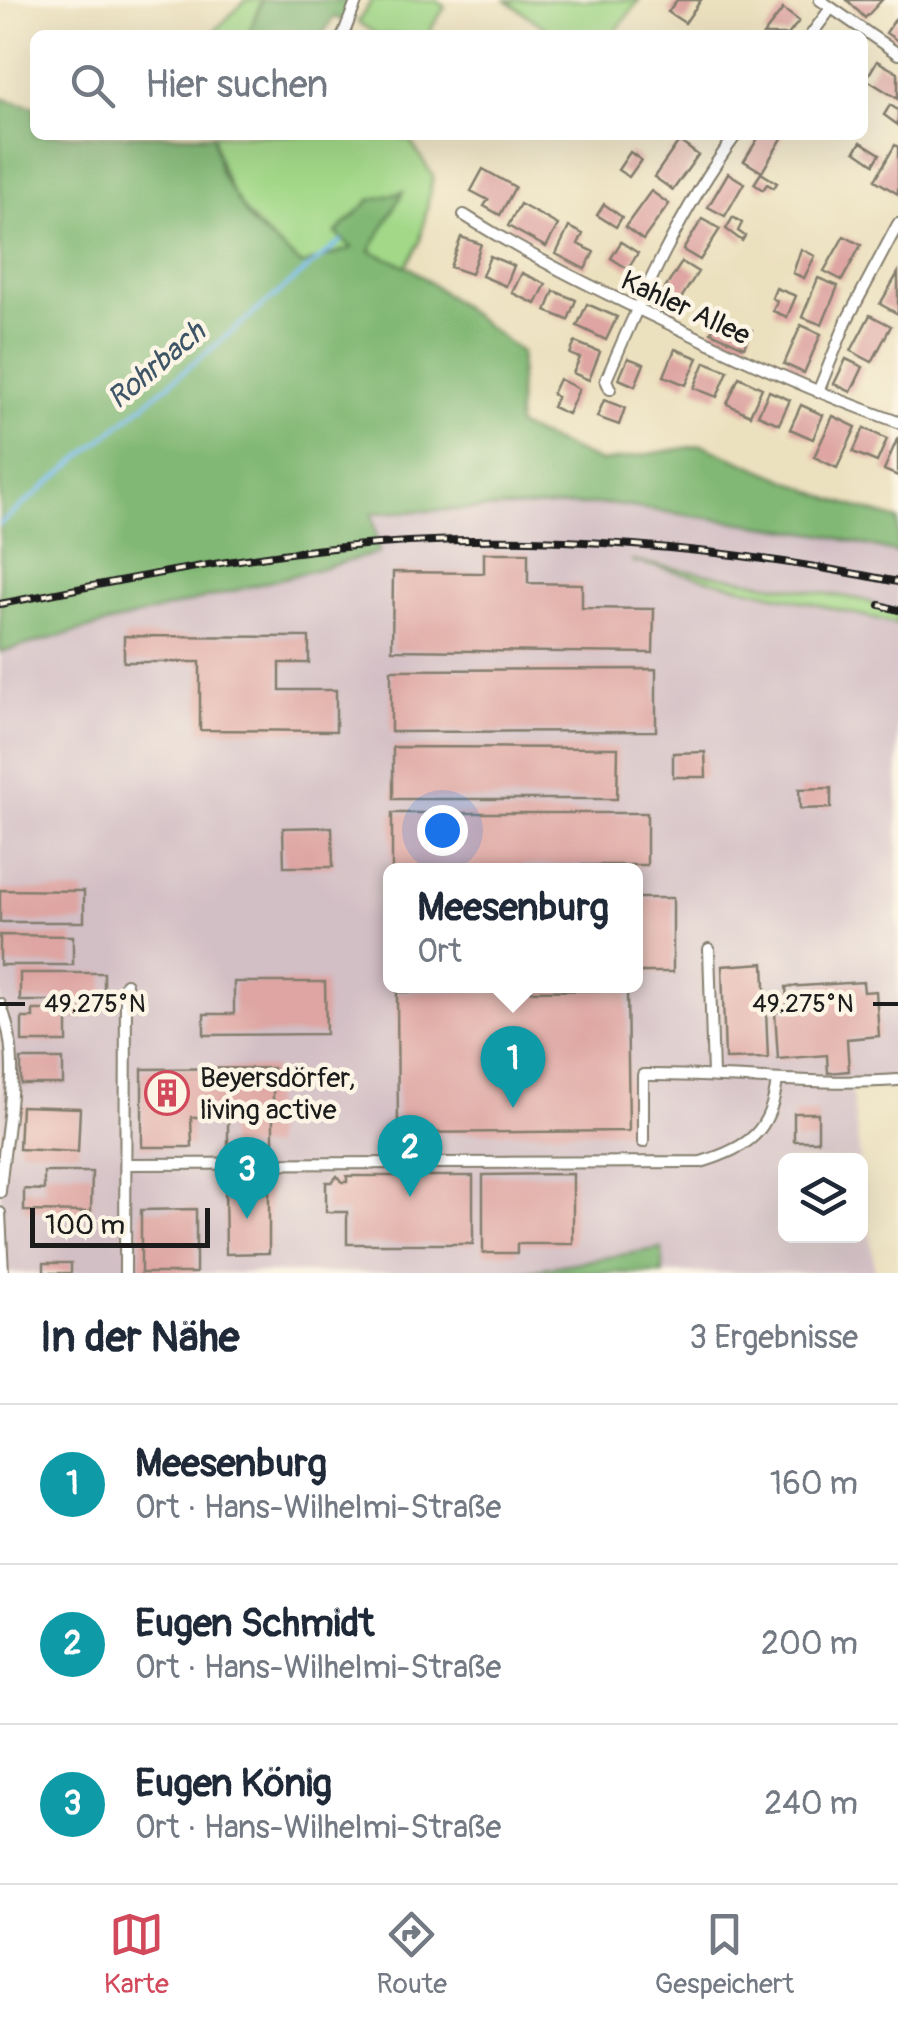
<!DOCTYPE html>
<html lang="de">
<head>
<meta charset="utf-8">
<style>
  body { margin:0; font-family:Pangolin,sans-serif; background:#f6f6f7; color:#1f2937 }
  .controls { position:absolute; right:30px; bottom:30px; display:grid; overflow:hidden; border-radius:15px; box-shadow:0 10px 40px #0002 }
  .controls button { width:90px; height:90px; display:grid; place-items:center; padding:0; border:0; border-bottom:2px solid #e0e1e3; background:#fff; color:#1f2937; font:50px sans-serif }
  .scale { position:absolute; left:30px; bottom:25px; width:180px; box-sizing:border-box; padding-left:10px; border:5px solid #1c1c1c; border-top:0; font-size:28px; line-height:35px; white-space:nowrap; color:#1c1c1c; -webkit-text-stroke:8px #fcf5e5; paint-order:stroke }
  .you { position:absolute; left:442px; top:830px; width:35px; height:35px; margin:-25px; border:8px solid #fff; border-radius:50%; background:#1a73e8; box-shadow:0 0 0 15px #1a73e833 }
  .badge { display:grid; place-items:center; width:65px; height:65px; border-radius:50%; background:#d1495b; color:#fff; font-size:32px; font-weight:700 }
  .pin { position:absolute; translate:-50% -82px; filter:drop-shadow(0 2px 5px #0008) }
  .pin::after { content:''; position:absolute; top:52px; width:35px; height:30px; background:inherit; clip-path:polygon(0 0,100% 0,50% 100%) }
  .popup { position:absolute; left:383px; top:863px; width:260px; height:130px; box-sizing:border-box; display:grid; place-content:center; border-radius:15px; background:#fff; filter:drop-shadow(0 2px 8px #0005); font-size:32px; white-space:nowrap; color:#747a83 }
  .popup b { font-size:38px; color:#1f2937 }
  .popup::after { content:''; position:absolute; left:50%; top:100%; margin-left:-20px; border:20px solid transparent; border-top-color:#fff }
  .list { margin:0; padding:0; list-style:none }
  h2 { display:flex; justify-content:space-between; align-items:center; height:130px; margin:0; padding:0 40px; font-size:42px }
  h2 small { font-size:32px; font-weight:400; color:#747a83 }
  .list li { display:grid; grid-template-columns:65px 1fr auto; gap:30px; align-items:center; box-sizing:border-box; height:160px; padding:0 40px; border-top:2px solid #e0e1e3 }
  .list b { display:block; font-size:38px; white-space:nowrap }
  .list p { margin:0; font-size:32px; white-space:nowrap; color:#747a83 }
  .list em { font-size:32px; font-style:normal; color:#747a83 }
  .icon { flex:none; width:55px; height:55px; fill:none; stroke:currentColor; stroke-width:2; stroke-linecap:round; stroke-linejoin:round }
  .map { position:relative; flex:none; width:898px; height:1273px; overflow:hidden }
  .search { position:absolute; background:#fff; box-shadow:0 10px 40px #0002; left:30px; right:30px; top:30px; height:110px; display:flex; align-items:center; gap:25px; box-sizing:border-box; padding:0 35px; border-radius:15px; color:#747a83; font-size:38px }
  .sheet { height:610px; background:#fff }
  nav { display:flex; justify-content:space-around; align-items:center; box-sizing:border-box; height:140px; border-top:2px solid #e0e1e3; background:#fff; font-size:28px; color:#747a83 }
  nav a { display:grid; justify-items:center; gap:5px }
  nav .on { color:#d1495b }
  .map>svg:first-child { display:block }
  .industrial { fill:#d2bec5; fill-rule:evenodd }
  .green { fill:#a2d888; stroke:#5f7a52; stroke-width:2.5 }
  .forest { fill:#81b874; stroke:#4e6a48; stroke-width:2.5 }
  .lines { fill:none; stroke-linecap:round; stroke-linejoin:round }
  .stream { stroke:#7ebef3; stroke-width:4 }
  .building { fill:#dea5a2 }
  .street-casing { stroke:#847e6e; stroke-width:14 }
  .street { stroke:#fff; stroke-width:10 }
  .rail-casing { stroke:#1c1c1c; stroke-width:8 }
  .rail { stroke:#fcf5e5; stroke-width:4; stroke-dasharray:11; stroke-linecap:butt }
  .ticks { fill:none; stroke:#1c1c1c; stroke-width:4 }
  .labels { text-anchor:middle; stroke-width:9; stroke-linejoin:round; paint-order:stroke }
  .street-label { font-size:28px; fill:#1c1c1c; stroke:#fcf5e5 }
  .poi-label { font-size:28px; fill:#1c1c1c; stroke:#fcf5e5; text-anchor:start }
  .water-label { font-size:30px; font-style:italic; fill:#3e5567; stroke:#fcf5e5 }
  .ticks-label { font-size:25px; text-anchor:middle; fill:#1c1c1c; stroke:#fcf5e5; stroke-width:9; stroke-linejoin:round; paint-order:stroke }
</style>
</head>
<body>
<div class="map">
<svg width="898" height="1273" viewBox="0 0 898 1273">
  <rect width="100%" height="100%" fill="#fcf5e5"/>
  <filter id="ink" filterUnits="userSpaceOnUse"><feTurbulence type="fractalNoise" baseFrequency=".01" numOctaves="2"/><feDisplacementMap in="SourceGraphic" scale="20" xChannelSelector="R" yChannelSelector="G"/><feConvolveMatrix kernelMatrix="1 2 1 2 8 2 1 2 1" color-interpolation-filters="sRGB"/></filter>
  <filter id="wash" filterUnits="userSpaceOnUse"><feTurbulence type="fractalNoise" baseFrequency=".0048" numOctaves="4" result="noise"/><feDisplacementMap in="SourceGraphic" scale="40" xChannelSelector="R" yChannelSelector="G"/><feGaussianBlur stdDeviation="2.25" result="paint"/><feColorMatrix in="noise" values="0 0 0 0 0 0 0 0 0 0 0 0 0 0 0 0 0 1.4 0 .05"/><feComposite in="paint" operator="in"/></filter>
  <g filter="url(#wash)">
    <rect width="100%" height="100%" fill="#ece1bf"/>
    <path class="industrial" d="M610 504 825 535 898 553V614L864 600 654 566 898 624V1083L851 1087 860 1160H786V1236H860L861 1162 875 1273H664L662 1247 509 1273H0V652L379 553 371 513ZM390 870H636V986H390Z"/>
    <path class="green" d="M246 0H262L248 35H210Z
      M372 0H436L445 7 430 30 436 35H377L358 22Z
      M506 0H639L613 35H555Z
      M213 135H397L404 140 407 136 433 176 420 242 406 266 369 251 385 221 337 233 354 247 302 265C250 222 227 204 213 135Z
      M631 561 864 600 898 614V624Z"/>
    <path class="forest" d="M262 0H351L344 21 334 17 322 35H248Z
      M0 98 35 107V135H213L221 174 252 224 302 265 352 248 336 233 370 200 403 192 370 251 411 268 521 352 517 426 601 462 703 445 831 499 898 520V553L825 535 610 504 372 513 379 553 0 652Z
      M662 1248 663 1273H515Z"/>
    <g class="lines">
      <path class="stream" d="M0 524 341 241"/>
    </g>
    <g id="blocks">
      <path class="building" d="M677 0H701L685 23 668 12Z
        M847 0H882L865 18Z
        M783 9 799 21 788 35H763Z
        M898 15V41L886 33Z
        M877 61 898 73V99L866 79Z
        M890 105 898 110V125L884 115Z
        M760 135H784L762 172 744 161Z
        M679 141 698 155 673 190 654 177Z
        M861 142 880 154 874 164 855 151Z
        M895 145 898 147V194L875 180Z
        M630 152 641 160 629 177 618 170Z
        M483 169 515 187 500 215 484 206 488 200 471 191Z
        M728 173 744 183 725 216 708 207Z
        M761 173 777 183 774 188 767 184 763 190 754 184Z
        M651 191 669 204 643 240 625 227Z
        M520 204 558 225 546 247 508 226Z
        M604 204 622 217 616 227 597 215Z
        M733 217 742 223 738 231 745 236 742 241 726 229Z
        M702 219 720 229 700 260 683 250Z
        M569 227 583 234 578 244 594 252 585 269 556 254Z
        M844 236 861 245 842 280 824 271Z
        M461 237 481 244 471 274 450 267Z
        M621 242 638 253 628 269 611 258Z
        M801 249 815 256 804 278 793 273Z
        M490 256 514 266 506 286 482 276Z
        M682 262 698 272 671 314 655 304Z
        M522 273 546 284 536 304 512 293Z
        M898 273V314L880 304Z
        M818 278 838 286 822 325 802 317Z
        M776 288 796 296 787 317 773 311 777 301 772 298Z
        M554 291 576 300 568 320 546 311Z
        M587 304 617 317 606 340 577 326Z
        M719 315 752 330 744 347 711 332Z
        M870 315 891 326 872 362 851 351Z
        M801 325 821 334 804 373 784 364Z
        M575 342 600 352 589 380 573 373 580 358 570 354Z
        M675 349 698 358 686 385 664 376Z
        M628 358 644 364 635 386 619 379Z
        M846 359 863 367 851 392 834 384Z
        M705 362 728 371 717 397 694 388Z
        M739 377 762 388 750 415 727 404Z
        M559 379 579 389 568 414 552 407 557 397 552 394Z
        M769 391 790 400 779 424 758 415Z
        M604 400 625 408 619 425 597 417Z
        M801 405 823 415 813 439 790 429Z
        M833 416 856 427 837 468 814 457Z
        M864 428 887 439 877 462 853 452Z
        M898 437V476L884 470Z
        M484 553H528V583L582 584V608L654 609 653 653 392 650 393 572 484 573Z
        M124 636 309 637V663H280V690H336V731L200 730V662H124Z
        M656 669V731L391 732V670Z
        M393 747 618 748 617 799H393Z
        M705 752 706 777H673V753Z
        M831 788V808L800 809 799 789Z
        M392 813H647V865H523V870H392Z
        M332 827 333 867H284L283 828Z
        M0 890 84 891V922H0Z
        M636 898H673V972H636Z
        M0 935 73 936V965H0Z
        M764 963 768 1058 725 1059 722 966Z
        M20 973H104V1001H20Z
        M234 982H325L326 1034 204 1035V1014H234Z
        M863 982 864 992 876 991 879 1036 847 1039 849 1071 828 1073 827 1055 778 1059 775 1012 788 1011 786 987Z
        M627 990 629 1131 398 1133 397 992Z
        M67 1006H83V1018H67V1042H22V1018H33V1010H67Z
        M21 1059H63V1084H21Z
        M273 1068V1147H228V1117H191L192 1147H142V1069Z
        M21 1106 80 1108 78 1152 19 1149Z
        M794 1113H818V1141H794Z
        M44 1172H92L91 1212 24 1211V1189L44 1190Z
        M573 1174V1244H517V1253H483V1175Z
        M347 1176H473V1244H347V1212H326V1182H332L337 1176 342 1182H347Z
        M225 1184H269V1253L226 1254Z
        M196 1209V1273H141V1210Z
        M44 1263H71V1273H44Z"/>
    </g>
  </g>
  <g filter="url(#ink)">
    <use href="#blocks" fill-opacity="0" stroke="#847e6e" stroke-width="2.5"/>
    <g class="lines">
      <g class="street-casing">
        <path id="street" d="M820 0 898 54
          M343 35 357 0
          M811 35 831 8
          M464 215C527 255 592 287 659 319 738 357 816 393 898 422
          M610 389 606 380C643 293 680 211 736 135
          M818 392 847 320 898 224
          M709 949 713 1075
          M0 1004C25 1062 4 1132 0 1192
          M643 1142V1075C729 1074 813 1086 898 1080
          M127 1164 701 1162C748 1148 771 1132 777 1080
          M0 1213 3 1273
          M125 1273 126 984"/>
      </g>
      <use href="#street" class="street"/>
      <g class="rail-casing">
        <path id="rail" d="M0 604C107 583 214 561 323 549 516 528 708 544 898 582
          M880 605 898 610"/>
      </g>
      <use href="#rail" class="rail"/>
    </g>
  </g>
  <path class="ticks" d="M0 1004H25M873 1004H898"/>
  <defs>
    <g id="building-ring" transform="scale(2.25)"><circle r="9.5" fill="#fcf5e5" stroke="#d1495b" stroke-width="1.5"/><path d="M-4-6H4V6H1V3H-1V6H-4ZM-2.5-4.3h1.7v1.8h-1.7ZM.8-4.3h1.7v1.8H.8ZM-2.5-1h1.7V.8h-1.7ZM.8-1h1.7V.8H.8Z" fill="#d1495b"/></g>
  </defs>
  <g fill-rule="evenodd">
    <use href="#building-ring" x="167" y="1093"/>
  </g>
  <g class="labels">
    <g class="street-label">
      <text transform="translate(686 307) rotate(25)" y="10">Kahler Allee</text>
    </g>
    <g class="poi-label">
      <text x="200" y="1087">Beyersdörfer,<tspan x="200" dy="32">living active</tspan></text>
    </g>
    <g class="water-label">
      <text transform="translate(156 365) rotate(-40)" y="10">Rohrbach</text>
    </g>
  </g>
  <g class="ticks-label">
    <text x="95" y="1012">49.275°N</text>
    <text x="803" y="1012">49.275°N</text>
  </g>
</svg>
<div class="controls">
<button><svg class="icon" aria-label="layers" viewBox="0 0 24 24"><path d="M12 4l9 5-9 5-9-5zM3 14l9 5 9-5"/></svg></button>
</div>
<div class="scale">100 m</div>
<div class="you"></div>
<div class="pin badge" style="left:513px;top:1108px;background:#0f9aa8">1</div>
<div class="popup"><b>Meesenburg</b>Ort</div>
<div class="pin badge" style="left:410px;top:1197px;background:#0f9aa8">2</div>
<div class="pin badge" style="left:247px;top:1219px;background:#0f9aa8">3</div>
<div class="search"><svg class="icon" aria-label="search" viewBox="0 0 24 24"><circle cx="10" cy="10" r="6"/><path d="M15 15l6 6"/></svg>Hier suchen</div>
</div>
<section class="sheet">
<h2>In der Nähe<small>3 Ergebnisse</small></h2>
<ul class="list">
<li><span class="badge" style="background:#0f9aa8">1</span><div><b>Meesenburg</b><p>Ort · Hans-Wilhelmi-Straße</p></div><em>160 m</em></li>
<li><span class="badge" style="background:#0f9aa8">2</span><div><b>Eugen Schmidt</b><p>Ort · Hans-Wilhelmi-Straße</p></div><em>200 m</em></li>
<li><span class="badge" style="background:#0f9aa8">3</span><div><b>Eugen König</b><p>Ort · Hans-Wilhelmi-Straße</p></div><em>240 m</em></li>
</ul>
</section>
<nav>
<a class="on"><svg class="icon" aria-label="map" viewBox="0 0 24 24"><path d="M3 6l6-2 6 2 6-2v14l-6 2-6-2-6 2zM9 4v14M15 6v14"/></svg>Karte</a>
<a><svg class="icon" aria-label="directions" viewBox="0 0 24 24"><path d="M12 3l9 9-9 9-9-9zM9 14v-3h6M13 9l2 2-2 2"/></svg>Route</a>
<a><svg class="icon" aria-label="saved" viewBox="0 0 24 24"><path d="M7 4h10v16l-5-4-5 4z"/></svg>Gespeichert</a>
</nav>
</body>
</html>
